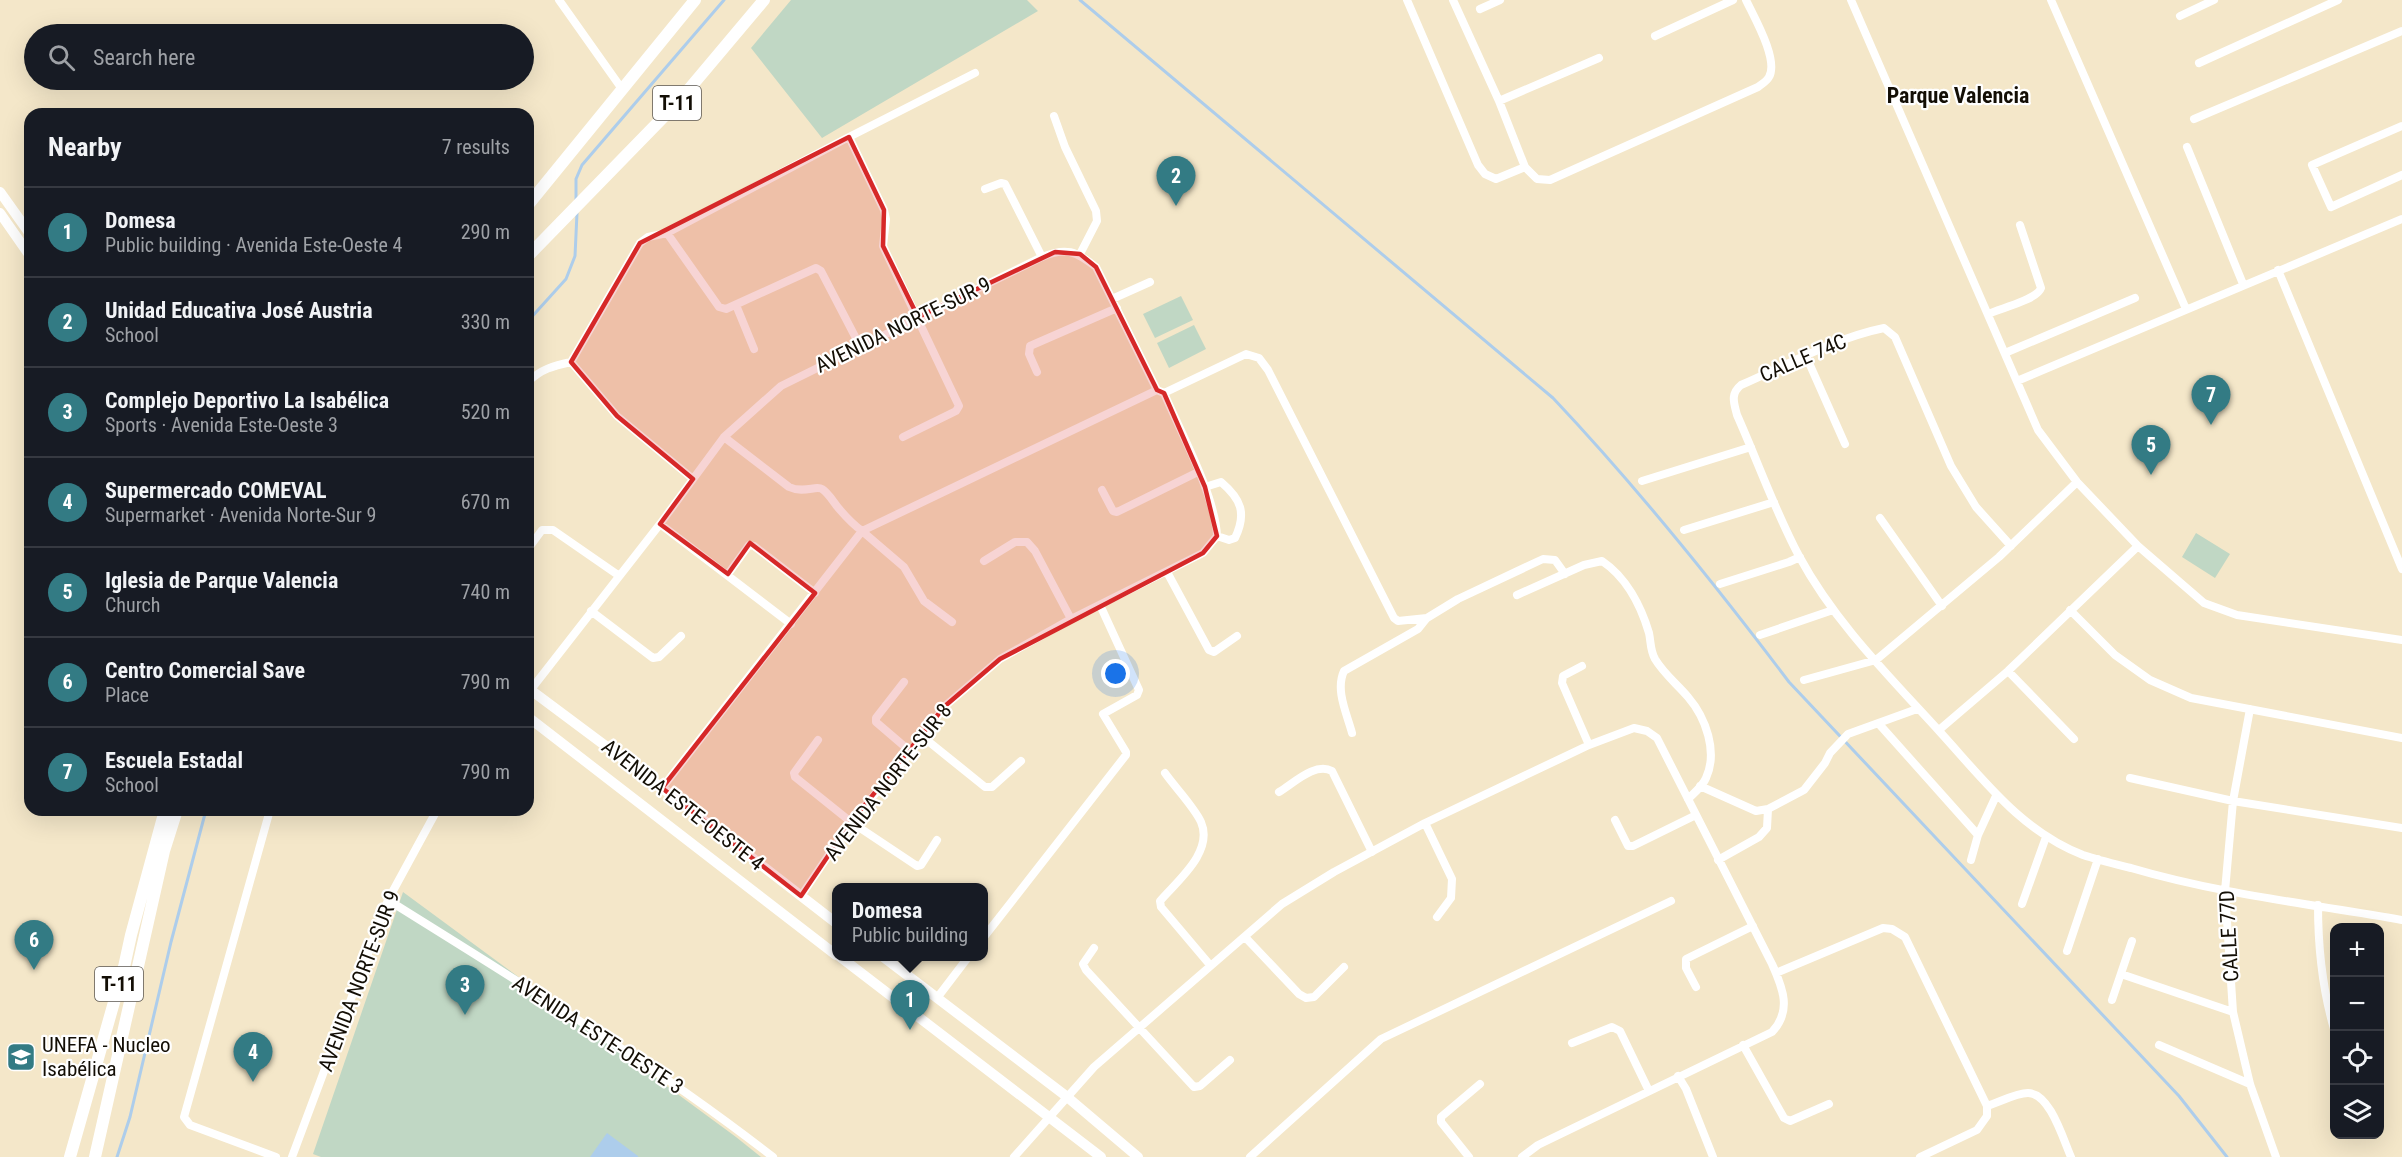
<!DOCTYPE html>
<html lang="en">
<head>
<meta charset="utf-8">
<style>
  body { margin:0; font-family:"Roboto Condensed",sans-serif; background:#20242c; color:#f1f3f6 }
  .controls { position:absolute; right:18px; bottom:18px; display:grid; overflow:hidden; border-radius:12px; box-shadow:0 6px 24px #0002 }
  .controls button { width:54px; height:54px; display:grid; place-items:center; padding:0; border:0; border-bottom:2px solid #363941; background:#171b24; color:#f1f3f6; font:30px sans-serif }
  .you { position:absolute; left:1116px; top:674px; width:21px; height:21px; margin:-15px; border:4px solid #fff; border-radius:50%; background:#1a73e8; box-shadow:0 0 0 9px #1a73e833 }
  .badge { display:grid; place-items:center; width:39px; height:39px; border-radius:50%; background:#337b84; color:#fff; font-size:20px; font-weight:700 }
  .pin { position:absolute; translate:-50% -50px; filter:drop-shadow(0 2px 3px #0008) }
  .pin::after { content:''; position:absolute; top:32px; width:21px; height:18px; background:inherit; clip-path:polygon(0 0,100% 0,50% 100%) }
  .popup { position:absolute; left:832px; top:883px; width:156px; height:78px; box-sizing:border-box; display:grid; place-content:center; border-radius:12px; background:#171b24; filter:drop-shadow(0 2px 4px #0005); font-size:20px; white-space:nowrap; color:#9ea1a6 }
  .popup b { font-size:22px; color:#f1f3f6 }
  .popup::after { content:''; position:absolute; left:50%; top:100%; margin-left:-12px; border:12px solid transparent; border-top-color:#171b24 }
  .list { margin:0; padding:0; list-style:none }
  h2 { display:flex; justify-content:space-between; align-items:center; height:78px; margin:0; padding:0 24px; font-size:26px }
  h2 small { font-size:20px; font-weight:400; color:#9ea1a6 }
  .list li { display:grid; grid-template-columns:39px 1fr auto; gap:18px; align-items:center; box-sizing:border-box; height:90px; padding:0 24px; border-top:2px solid #363941 }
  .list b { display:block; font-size:22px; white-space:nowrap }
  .list p { margin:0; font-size:20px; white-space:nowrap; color:#9ea1a6 }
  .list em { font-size:20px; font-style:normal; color:#9ea1a6 }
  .icon { flex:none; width:33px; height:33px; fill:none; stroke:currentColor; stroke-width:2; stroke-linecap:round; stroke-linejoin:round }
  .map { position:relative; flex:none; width:2402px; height:1157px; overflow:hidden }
  .search { position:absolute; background:#171b24; box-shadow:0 6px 24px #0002; left:24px; top:24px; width:510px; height:66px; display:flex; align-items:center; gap:15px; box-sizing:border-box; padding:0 21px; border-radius:33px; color:#9ea1a6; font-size:22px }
  .panel { position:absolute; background:#171b24; box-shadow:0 6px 24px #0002; left:24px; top:108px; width:510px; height:708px; border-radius:18px }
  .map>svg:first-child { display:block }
  .green { fill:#c0d7c4 }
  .water { fill:#adcdeb }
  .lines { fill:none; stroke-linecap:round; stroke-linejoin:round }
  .stream { stroke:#adcdeb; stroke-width:3 }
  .minor { stroke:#fff; stroke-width:8 }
  .secondary { stroke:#fff; stroke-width:10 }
  .primary { stroke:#fff; stroke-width:12 }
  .marked { fill:#d62828; fill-opacity:0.2; stroke:#d62828; stroke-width:4.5; stroke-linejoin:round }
  .labels { text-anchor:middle; stroke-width:4.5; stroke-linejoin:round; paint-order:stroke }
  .shield { fill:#fff; stroke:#5a5650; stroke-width:1.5 }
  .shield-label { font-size:20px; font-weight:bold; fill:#130e05 }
  .street-label { font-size:21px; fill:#130e05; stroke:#fff }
  .poi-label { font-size:21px; fill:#130e05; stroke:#fff; text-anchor:start }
  .neighbourhood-label { font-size:22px; font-weight:bold; fill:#130e05; stroke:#fff }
</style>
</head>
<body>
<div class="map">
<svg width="2402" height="1157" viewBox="0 0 2402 1157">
  <rect width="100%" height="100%" fill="#f4e7c9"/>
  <path class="green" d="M791 0H1027L1038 11 822 138 751 48Z
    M1181 296 1193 320 1155 338 1143 314Z
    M1194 325 1206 349 1169 368 1157 343Z
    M2196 533 2230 554 2215 578 2182 557Z
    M403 892 736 1137 761 1157H321L313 1154Z"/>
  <path class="water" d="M607 1133 638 1156V1157H590Z"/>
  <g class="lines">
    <path class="stream" d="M1080 0 1553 398C1637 487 1715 584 1789 682L2179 1096 2227 1157
      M576 201V179L582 165 724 0
      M528 321 566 279 575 256 577 213
      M117 1157 130 1117 171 942 206 810"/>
    <path class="minor" d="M559 0 622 89
      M1407 0 1478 165 1485 174 1496 179 1525 167
      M1453 0 1499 101 1525 167 1537 179 1550 180 1758 87C1762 84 1767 81 1769 77 1779 60 1754 17 1746 0
      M1851 0 2038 430 2077 482 2138 546 2204 603 2237 615 2402 640
      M2051 0 2186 309
      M1480 9 1500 0
      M2180 16 2214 0
      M1655 36 1733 0
      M2199 63 2338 0
      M1499 101 1599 58
      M1054 116 1065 147 1096 211 1097 221 1080 254
      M2194 119 2402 31
      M2402 126 2312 165 2331 207 2402 175
      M849 137 975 73
      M2187 147 2243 284
      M985 189 1001 183 1005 184 1042 257
      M667 233 719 307 726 309 816 268 821 271 860 346
      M2278 270 2402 569
      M1112 299 1150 282
      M736 305 754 349
      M1988 314C2001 308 2037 300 2041 288L2020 225
      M2005 353 2135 298
      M1806 356 1845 444
      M1037 372 1029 354 1030 346 1117 308
      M2017 381 2402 219
      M528 382C541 369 553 366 571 362
      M1164 393 1246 354 1259 358 1268 370 1394 618 1398 621 1427 618 1458 599 1543 559 1555 560 1565 574
      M693 479 617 416 571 362 640 243 648 237 667 233 849 137 884 210 886 219 883 246 959 406 956 411 903 437
      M1642 481 1751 447
      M1205 487 1221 482C1241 499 1247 513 1235 538L1229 540 1217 536
      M1102 490 1113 511 1117 512 1198 472
      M1880 518 1942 606
      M660 524 791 624
      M1684 530 1774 502
      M2011 546 1976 507 1951 466 1895 337 1884 328C1835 338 1787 365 1741 385 1730 394 1734 403 1737 415 1758 462 1775 511 1799 556 1835 623 1890 677 1940 732 1983 779 2021 831 2083 855 2098 860 2115 864 2131 868 2219 894 2311 904 2402 920
      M528 549 542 530H553L618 575
      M984 561 1015 542H1027L1035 551 1071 619
      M1167 572 1209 650 1214 652 1237 636
      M728 574 749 545 754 546 815 593
      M1720 584 1789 562 1800 557
      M1517 595 1584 565 1602 561C1626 577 1641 606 1649 633 1651 642 1650 650 1655 659 1664 674 1677 684 1688 697 1706 718 1718 752 1706 778 1703 786 1694 793 1688 799
      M2070 610 2115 655 2150 680 2191 698 2402 738
      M591 611 653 658 659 657 681 636
      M952 622 924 601 904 567 862 531 1157 390
      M1760 635 1833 610
      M1582 666 1563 676 1562 683 1589 745
      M2008 671 2074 739
      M1804 680 1876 660 1999 557 2077 482
      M904 682 876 718V722L911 752
      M529 692 660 524 724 437 781 386 1042 257C1066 247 1076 251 1096 267L1157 390 1164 393C1181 433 1215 495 1217 536L1203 553 1071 619 1000 659 945 706 911 752 851 822 801 896
      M2250 709 2233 801 2225 891 2233 1012 2250 1084 2276 1157
      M1879 724 1978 835
      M1939 730 2008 671 2138 546
      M1352 733C1347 714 1335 690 1344 671L1418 629 1426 619
      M923 737 985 787H992L1021 761
      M818 740 794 773 795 777 851 822 917 866 921 865 937 840
      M1165 773C1174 786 1195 808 1201 822 1214 852 1177 881 1160 901L1161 907 1210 965
      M2130 778 2233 801 2402 828
      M1700 786 1756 811 1768 809 1804 790 1825 763 1830 753 1848 734 1917 709
      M662 788 862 531C854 525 847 518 841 511 835 505 829 493 822 489 816 485 804 494 789 487L724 437
      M1279 792C1294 783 1315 762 1332 771L1372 852
      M270 810 184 1117 190 1125 276 1157
      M1615 820 1628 846H1633L1696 815
      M1425 823 1452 879 1451 898 1437 917
      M1718 860 1759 837 1767 828 1768 809
      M1971 860 1978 835 1996 796
      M388 900C519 982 651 1062 773 1157
      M2022 904 2046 837
      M2318 905C2318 946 2323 991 2334 1029
      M984 937 1126 755V752L1103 714 1137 695 1139 690 1100 605
      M1245 937 1299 994 1306 998 1314 997 1344 967
      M1094 948 1083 964 1086 970 1194 1087 1200 1086 1230 1060
      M2067 951 2098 859
      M1776 973 1883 928 1892 929 1905 937 1987 1106V1116L1977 1130 1920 1157
      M2121 974 2233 1012
      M1696 987 1686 968V959L1753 926
      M937 998 969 956
      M2112 1000 2132 941
      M1572 1043 1612 1027 1620 1031 1649 1091
      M1743 1045 1784 1118 1790 1121 1829 1104
      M2159 1045 2250 1084
      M1678 1076 1686 1089 1713 1157
      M1987 1106C2000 1102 2016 1093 2028 1093 2050 1093 2063 1139 2071 1157
      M292 1157 388 900 437 810
      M1014 1157 1094 1067 1282 904 1334 872 1425 823 1589 745 1634 728 1647 731 1657 738 1772 964C1783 988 1792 1011 1772 1032L1538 1145 1522 1157
      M1250 1157 1381 1039 1671 901
      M1469 1157 1441 1122V1117L1480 1084"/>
    <path class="secondary" d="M0 192 30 234
      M0 213 30 256
      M528 688 662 788 836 923
      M528 717 836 955
      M839 956 1101 1157
      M882 956 1066 1096 1138 1157"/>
    <path class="primary" d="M528 205 695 0
      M528 256 679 101 764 0
      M70 1157 124 967 131 935 165 810
      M95 1157 164 851 177 810"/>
  </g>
  <path class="marked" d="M849 137 884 210 883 246 918 317 1055 252 1080 254 1096 267 1157 390 1164 393 1205 487 1217 536 1203 553 1000 659 945 706 851 822 801 896 662 788 815 593 750 543 728 574 660 524 693 479 617 416 571 362 640 243Z"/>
  <defs>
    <g id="university-square" transform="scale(1.5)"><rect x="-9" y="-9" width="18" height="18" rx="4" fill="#337b84" stroke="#fff"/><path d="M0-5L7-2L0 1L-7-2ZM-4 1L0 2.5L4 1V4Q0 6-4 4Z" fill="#fff"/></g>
  </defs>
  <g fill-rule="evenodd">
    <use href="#university-square" x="21" y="1057"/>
  </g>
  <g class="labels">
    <g class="shield">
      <rect x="653" y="86" width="48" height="34" rx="4.5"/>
      <rect x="95" y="967" width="48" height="34" rx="4.5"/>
    </g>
    <g class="shield-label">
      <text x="677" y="110">T-11</text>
      <text x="119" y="991">T-11</text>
    </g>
    <g class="street-label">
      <text transform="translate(903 325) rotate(-26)" y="7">AVENIDA NORTE-SUR 9</text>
      <text transform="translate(1803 358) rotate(-23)" y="7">CALLE 74C</text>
      <text transform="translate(888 782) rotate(-52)" y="7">AVENIDA NORTE-SUR 8</text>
      <text transform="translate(683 805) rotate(38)" y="7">AVENIDA ESTE-OESTE 4</text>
      <text transform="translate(2229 936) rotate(-93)" y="7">CALLE 77D</text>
      <text transform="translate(359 981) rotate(-69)" y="7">AVENIDA NORTE-SUR 9</text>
      <text transform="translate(598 1035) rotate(33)" y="7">AVENIDA ESTE-OESTE 3</text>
    </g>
    <g class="poi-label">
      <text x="42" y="1052">UNEFA - Nucleo<tspan x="42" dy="24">Isabélica</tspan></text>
    </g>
    <g class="neighbourhood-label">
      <text x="1958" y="103">Parque Valencia</text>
    </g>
  </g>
</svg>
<div class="controls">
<button>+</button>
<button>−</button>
<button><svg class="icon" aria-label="locate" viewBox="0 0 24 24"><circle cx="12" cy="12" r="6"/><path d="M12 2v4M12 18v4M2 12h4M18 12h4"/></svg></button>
<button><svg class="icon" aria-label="layers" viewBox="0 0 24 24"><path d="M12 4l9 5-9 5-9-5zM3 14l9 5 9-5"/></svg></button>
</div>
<div class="you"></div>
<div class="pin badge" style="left:910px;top:1030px">1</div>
<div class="popup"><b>Domesa</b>Public building</div>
<div class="pin badge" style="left:1176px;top:206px">2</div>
<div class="pin badge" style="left:465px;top:1015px">3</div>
<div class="pin badge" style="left:253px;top:1082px">4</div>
<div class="pin badge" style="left:2151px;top:475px">5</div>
<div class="pin badge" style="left:34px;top:970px">6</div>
<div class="pin badge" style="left:2211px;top:425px">7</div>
<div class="search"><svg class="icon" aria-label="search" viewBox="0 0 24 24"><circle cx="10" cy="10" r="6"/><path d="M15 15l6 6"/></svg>Search here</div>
<section class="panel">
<h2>Nearby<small>7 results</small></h2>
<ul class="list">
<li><span class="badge">1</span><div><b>Domesa</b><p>Public building · Avenida Este-Oeste 4</p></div><em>290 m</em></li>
<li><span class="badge">2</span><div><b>Unidad Educativa José Austria</b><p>School</p></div><em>330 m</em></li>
<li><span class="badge">3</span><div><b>Complejo Deportivo La Isabélica</b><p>Sports · Avenida Este-Oeste 3</p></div><em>520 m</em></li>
<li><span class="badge">4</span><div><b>Supermercado COMEVAL</b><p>Supermarket · Avenida Norte-Sur 9</p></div><em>670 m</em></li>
<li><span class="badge">5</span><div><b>Iglesia de Parque Valencia</b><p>Church</p></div><em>740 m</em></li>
<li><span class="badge">6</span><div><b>Centro Comercial Save</b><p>Place</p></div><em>790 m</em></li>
<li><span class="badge">7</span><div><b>Escuela Estadal</b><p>School</p></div><em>790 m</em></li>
</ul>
</section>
</div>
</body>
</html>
